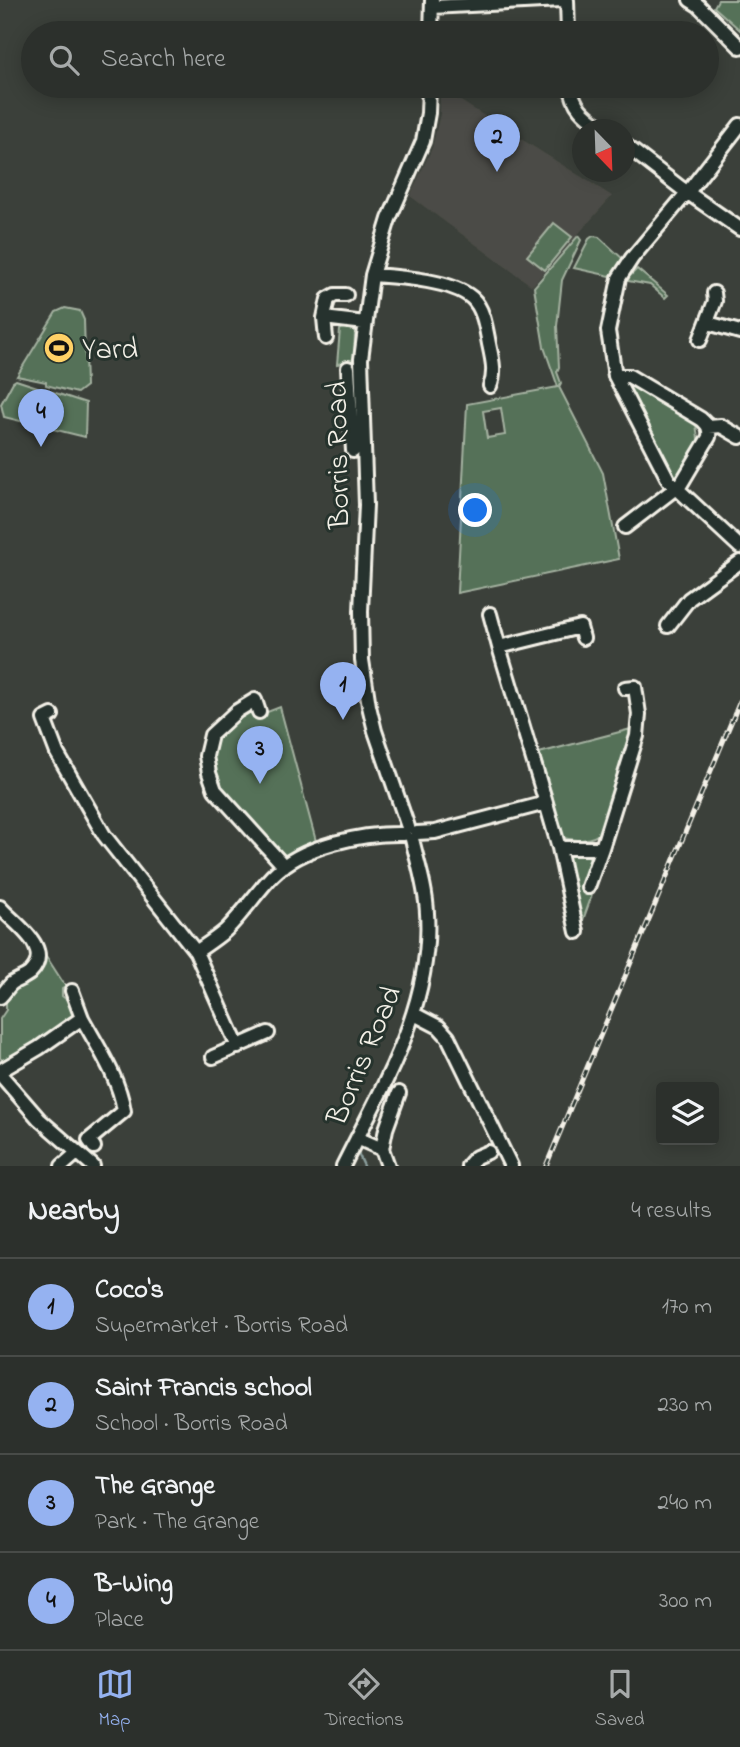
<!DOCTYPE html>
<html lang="en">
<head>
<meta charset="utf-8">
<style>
  body { margin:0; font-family:"Indie Flower",sans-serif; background:#383c38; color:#f1f3f6 }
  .controls { position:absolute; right:21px; bottom:21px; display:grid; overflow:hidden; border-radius:7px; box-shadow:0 4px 18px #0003 }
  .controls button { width:63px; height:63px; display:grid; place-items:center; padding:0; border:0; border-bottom:2px solid #484b48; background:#2c302c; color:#f1f3f6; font:35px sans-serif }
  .compass { position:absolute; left:572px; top:119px; width:63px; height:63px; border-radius:50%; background:#2c302c; box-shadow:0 4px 18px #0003; rotate:157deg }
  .you { position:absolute; left:476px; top:511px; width:24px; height:24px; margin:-18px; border:5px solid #fff; border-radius:50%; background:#1a73e8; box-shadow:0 0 0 10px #1a73e833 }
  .badge { display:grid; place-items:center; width:46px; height:46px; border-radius:50%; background:#95b2f1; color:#111; font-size:23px; font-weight:700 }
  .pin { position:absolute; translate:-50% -58px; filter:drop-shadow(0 2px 4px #0008) }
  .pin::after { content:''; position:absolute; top:37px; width:24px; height:21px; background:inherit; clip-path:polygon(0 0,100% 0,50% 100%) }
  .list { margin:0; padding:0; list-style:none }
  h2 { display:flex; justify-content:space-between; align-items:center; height:91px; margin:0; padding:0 28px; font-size:30px }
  h2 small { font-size:23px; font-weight:400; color:#a6a9a9 }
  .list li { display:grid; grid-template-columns:46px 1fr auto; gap:21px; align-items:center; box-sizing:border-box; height:98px; padding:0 28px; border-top:2px solid #484b48 }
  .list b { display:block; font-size:26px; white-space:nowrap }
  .list p { margin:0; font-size:23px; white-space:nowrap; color:#a6a9a9 }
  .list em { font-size:23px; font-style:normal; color:#a6a9a9 }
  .icon { flex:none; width:38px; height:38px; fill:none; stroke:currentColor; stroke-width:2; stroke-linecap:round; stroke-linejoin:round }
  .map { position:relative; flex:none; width:740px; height:1166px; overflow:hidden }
  .search { position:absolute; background:#2c302c; box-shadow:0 4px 18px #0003; left:21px; right:21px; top:21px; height:77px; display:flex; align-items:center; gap:18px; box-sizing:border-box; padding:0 24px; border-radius:38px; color:#a6a9a9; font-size:26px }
  .sheet { height:483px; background:#2c302c }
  nav { display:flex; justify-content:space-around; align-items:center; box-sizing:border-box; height:98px; border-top:2px solid #484b48; background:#2c302c; font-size:19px; color:#a6a9a9 }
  nav a { display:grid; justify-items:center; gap:4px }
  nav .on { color:#95b2f1 }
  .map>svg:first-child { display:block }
  .built { fill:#4c4c46 }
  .green { fill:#547158; stroke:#a4b1a0; stroke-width:2; fill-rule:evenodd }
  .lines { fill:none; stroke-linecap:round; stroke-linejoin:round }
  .stream { stroke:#8b9e9d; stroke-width:2.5 }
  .minor-casing { stroke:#f4f1e8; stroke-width:18 }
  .minor { stroke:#26332d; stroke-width:12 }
  .rail-casing { stroke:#f4f1e8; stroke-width:5 }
  .rail { stroke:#26332d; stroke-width:2.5; stroke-dasharray:8; stroke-linecap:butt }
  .labels { text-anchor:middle; stroke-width:6; stroke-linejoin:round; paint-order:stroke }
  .poi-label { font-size:30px; fill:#f4f1e8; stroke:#26332d; text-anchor:start }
  .street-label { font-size:30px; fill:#f4f1e8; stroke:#26332d }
</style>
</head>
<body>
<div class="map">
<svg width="740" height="1166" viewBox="0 0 740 1166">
  <rect width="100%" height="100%" fill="#3b403a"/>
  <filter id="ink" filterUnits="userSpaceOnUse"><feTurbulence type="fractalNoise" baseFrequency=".0143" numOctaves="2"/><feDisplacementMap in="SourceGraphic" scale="14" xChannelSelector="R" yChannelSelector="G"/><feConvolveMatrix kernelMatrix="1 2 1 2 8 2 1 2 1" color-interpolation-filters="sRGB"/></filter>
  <g filter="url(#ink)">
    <path class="built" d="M440 93H448L612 196 532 286 410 196 432 148 440 114Z"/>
    <path class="green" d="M718 0H740V30L714 7Z
      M554 223 572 237 545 270 527 256Z
      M578 236 581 240 562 280 557 326 559 367 557 372 561 383 559 387 603 473 619 559 457 593 467 404 558 387 544 347 534 287ZM501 408 505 435 487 438 483 411Z
      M593 236 599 237 623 259 610 276 574 268 589 239Z
      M637 269 668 295 665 298 650 285 628 281 629 277Z
      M65 308 80 311 84 320 86 386 77 393 46 385V382L17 376 56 312Z
      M345 326 355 331 354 361 337 364 340 330Z
      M16 380 86 403 85 437 4 417 1 404 13 382Z
      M631 382 696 424 699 445 678 476H672L667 470 669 465 632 392 628 391 625 384Z
      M280 707 317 845 286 857C261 832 199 784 214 744 220 728 238 717 252 708L257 716Z
      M635 728 603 831C592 841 575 842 561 837L552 794 539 753Z
      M586 852C595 863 586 879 582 891L592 895 583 920H580L568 857 571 853Z
      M46 956 66 987 62 989V996L72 1004 76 1013 74 1019 11 1059 4 1061 0 1058V1019L6 1010V996Z"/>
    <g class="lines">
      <path class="stream" d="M358 1153 364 1166"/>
      <g class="minor-casing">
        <path id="minor" d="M567 0 568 33
          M690 0 698 5 740 47
          M432 7 562 0
          M431 33 432 0
          M571 86C573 109 588 117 605 130
          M740 125 691 188 632 258 619 278 608 331 615 376 669 481 740 547
          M624 144 681 188 740 229
          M372 275C399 277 452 280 472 298 484 309 486 329 489 344 492 358 496 373 490 386
          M324 318 365 323
          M708 323 740 332
          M326 338 324 318 328 299 335 295H346
          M700 340 715 301 714 293
          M348 368 353 451
          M615 376H629L701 419C708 425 710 428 709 437L681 484 625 527
          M709 427 721 426 740 437
          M490 614 499 647
          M668 626 689 599 740 562
          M259 712 255 700 237 711 211 735 206 756 209 773 215 790 284 866
          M52 715 44 719 57 753 104 835 196 952 238 1047
          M546 803 499 647 580 627 583 638
          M408 827 375 731 369 706 362 660 361 611 366 505 361 359 372 275 389 219 423 141 428 113 429 86
          M417 833 435 832 546 803 559 848H602L637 736 639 714 635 687 625 688
          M559 848 577 932
          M588 887 602 848
          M0 907C14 924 55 948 30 973 24 978 16 980 11 984 7 988 4 993 0 997
          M196 952C206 945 217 938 226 930 243 913 256 893 272 876 302 845 363 833 404 834
          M72 991 82 1018
          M414 1014 439 1027 448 1037 511 1166
          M213 1057 268 1033
          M0 1071 39 1048 82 1018C98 1047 119 1078 124 1111L89 1140 94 1147
          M0 1074 39 1119 93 1166
          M357 1138 382 1149 388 1166
          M382 1149 386 1129 399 1093
          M62 1166 77 1153
          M343 1166C382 1087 433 1005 427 913 426 888 418 864 412 839
          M468 1166 476 1157 488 1152"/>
      </g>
      <use href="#minor" class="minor"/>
      <g class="rail-casing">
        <path id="rail" d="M546 1166 740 701"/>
      </g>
      <use href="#rail" class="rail"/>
    </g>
  </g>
  <defs>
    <g id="stadium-disc" transform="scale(1.575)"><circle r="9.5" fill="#ffd166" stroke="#26332d"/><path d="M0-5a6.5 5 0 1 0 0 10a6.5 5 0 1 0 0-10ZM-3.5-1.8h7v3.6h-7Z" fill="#111"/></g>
  </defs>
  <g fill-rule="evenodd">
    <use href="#stadium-disc" x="59" y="348"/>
  </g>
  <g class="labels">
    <g class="poi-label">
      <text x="82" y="358">Yard</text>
    </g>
    <g class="street-label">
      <text transform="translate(337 455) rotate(-91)" y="10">Borris Road</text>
      <text transform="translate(363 1055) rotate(-67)" y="10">Borris Road</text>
    </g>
  </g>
</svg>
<div class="controls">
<button><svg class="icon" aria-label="layers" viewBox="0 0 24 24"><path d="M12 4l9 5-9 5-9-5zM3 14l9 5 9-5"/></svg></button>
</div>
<svg class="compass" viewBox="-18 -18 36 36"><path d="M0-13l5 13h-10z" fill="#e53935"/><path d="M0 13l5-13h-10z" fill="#a6a9a9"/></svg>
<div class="you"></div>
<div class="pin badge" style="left:343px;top:720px">1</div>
<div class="pin badge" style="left:497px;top:172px">2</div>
<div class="pin badge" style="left:260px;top:784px">3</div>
<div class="pin badge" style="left:41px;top:447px">4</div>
<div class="search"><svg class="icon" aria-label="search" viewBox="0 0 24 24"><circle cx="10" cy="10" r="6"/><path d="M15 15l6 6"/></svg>Search here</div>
</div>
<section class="sheet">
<h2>Nearby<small>4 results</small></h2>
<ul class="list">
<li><span class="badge">1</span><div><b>Coco's</b><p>Supermarket · Borris Road</p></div><em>170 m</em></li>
<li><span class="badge">2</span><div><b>Saint Francis school</b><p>School · Borris Road</p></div><em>230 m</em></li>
<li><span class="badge">3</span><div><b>The Grange</b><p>Park · The Grange</p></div><em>240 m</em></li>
<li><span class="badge">4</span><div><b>B-Wing</b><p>Place</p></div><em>300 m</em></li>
</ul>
</section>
<nav>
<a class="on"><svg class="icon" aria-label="map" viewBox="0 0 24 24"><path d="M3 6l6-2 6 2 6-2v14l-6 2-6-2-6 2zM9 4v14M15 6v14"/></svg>Map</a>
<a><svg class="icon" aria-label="directions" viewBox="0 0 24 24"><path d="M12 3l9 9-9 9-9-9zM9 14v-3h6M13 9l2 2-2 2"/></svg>Directions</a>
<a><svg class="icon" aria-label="saved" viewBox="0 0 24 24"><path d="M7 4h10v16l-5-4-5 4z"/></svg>Saved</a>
</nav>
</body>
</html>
